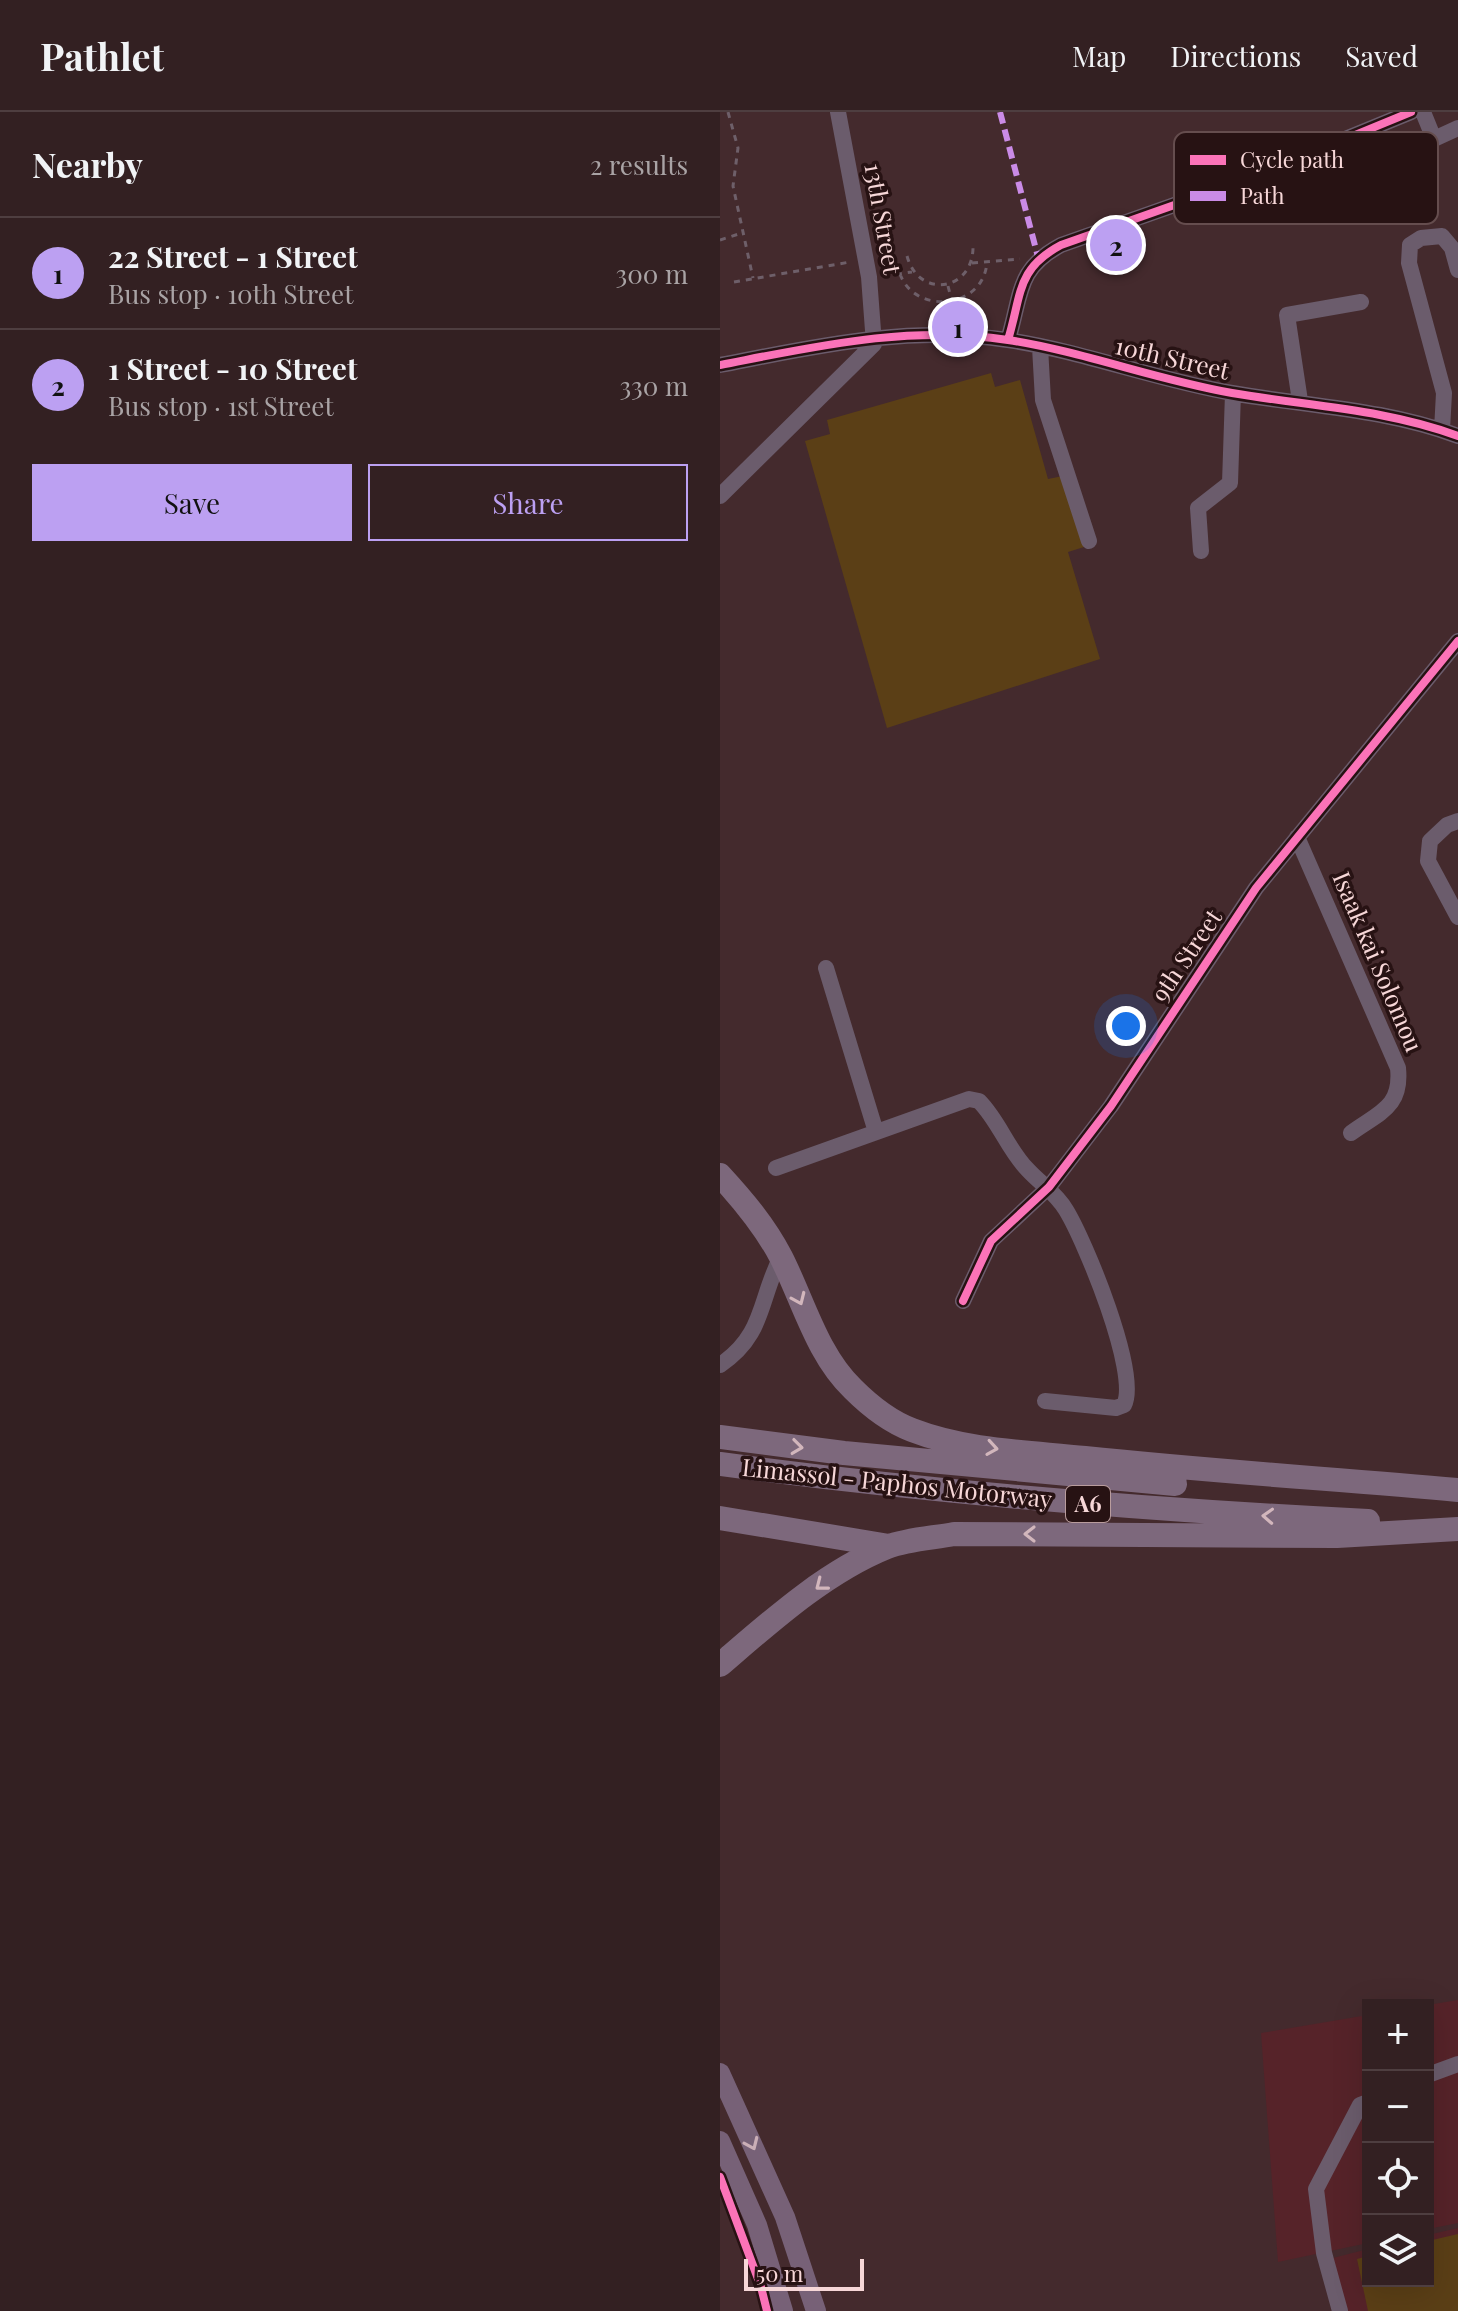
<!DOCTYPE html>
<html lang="en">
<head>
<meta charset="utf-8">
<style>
  body { margin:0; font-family:"Playfair Display",serif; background:#3e2d2f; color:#f1f3f6 }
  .controls { position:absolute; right:24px; bottom:24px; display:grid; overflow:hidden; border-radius:0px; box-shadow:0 8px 32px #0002 }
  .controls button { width:72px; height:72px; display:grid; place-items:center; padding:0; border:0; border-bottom:2px solid #4e3e40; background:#332022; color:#f1f3f6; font:40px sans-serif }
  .scale { position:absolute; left:24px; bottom:20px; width:120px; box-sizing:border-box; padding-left:8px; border:4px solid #f7d7d8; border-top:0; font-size:22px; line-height:28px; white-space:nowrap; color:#f7d7d8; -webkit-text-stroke:6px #271213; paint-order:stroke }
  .you { position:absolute; left:406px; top:914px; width:28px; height:28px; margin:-20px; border:6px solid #fff; border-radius:50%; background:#1a73e8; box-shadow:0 0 0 12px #1a73e833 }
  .badge { display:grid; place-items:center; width:52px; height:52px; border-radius:50%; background:#bca0f2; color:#111; font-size:26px; font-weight:700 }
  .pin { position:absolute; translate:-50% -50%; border:4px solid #fff; box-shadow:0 2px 8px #0006 }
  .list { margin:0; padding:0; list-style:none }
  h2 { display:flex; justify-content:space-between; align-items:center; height:104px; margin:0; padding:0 32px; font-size:34px }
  h2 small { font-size:26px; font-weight:400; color:#a9a3a5 }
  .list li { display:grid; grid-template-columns:52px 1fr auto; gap:24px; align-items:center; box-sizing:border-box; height:112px; padding:0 32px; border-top:2px solid #4e3e40 }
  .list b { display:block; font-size:30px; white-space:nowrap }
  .list p { margin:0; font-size:26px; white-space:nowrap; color:#a9a3a5 }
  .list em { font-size:26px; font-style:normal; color:#a9a3a5 }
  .actions { display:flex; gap:16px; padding:24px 32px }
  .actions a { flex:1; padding:18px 0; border:2px solid #bca0f2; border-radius:0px; text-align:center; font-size:28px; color:#bca0f2 }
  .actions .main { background:#bca0f2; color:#111 }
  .icon { flex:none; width:44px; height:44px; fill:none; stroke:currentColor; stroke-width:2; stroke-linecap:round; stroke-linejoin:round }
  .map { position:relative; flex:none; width:738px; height:2199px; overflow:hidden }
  header { display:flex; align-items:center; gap:48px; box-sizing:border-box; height:112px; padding:0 40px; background:#332022; border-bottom:2px solid #4e3e40 }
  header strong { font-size:38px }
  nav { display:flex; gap:44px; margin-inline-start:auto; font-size:28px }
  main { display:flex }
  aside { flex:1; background:#332022 }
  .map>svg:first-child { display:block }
  .built { fill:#562329 }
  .green { fill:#5b3f16 }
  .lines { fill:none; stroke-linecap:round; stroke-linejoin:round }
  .path { stroke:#6e5f69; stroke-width:3; stroke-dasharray:6 6; stroke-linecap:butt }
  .minor { stroke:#6b5c6c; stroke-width:16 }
  .major { stroke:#776177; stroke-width:20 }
  .highway { stroke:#7d687c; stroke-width:24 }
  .quiet { stroke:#ca8be6; stroke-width:6; stroke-dasharray:12 6; stroke-linecap:butt }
  .cycleway-casing { stroke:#271213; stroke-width:13 }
  .cycleway { stroke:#fb73b8; stroke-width:8 }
  .oneway { stroke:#d2b6bc }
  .oneway2 { stroke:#caaeb6 }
  .labels { text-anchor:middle; stroke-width:7; stroke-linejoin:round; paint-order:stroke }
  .shield { fill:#271213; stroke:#b99c9d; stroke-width:2 }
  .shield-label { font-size:22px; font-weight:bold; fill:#f7d7d8 }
  .street-label { font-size:24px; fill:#f7d7d8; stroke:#271213 }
  .key { fill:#271213; stroke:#654d4e; stroke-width:2 }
  .key-label { font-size:22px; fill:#f7d7d8 }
</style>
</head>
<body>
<header>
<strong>Pathlet</strong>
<nav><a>Map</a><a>Directions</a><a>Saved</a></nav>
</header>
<main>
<aside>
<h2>Nearby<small>2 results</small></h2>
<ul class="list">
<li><span class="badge">1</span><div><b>22 Street - 1 Street</b><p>Bus stop · 10th Street</p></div><em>300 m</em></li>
<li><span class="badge">2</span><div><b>1 Street - 10 Street</b><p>Bus stop · 1st Street</p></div><em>330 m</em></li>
</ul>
<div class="actions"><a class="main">Save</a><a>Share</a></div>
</aside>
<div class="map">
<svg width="738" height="2199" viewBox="0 0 738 2199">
  <rect width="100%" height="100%" fill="#442a2d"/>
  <path class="built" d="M738 1888V2111L708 2117V1893Z
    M648 1903V2131L558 2150 541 1921Z
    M738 2116V2199H626L613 2146 648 2137V2169H708V2123Z"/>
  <path class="green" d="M271 261 275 275 300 268 328 367 343 364 364 435 348 440 380 547 167 616 85 329 110 322 107 308Z
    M738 2122V2199H648L637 2147 648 2144V2169H708V2129Z"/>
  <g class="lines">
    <path class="path" d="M8 0 18 36 13 74 33 166
      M0 128 22 121
      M187 144C199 188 254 179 253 134
      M252 151 300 147
      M180 162C195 204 265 197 267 149
      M164 164 192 160
      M14 170 130 150
      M228 174 237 209"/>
    <path class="minor" d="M703 0 714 27 738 16
      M288 228C302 182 296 157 341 133L528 67 691 0
      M320 235 323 288 369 429
      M0 253C98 234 188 213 288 228 361 239 437 268 512 281 587 294 666 297 738 324
      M580 289 567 203 641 190
      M722 318 724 281 689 151 690 133 701 126 722 124 732 136 738 158
      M0 384 154 232 149 165 118 0
      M481 439 478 396 510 371 513 281
      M738 709 727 713 710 729 708 749 738 805
      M577 725 678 956C682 995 660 1000 631 1021
      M106 856 156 1020
      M56 1056 249 987 259 989C279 1009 288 1038 308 1058 321 1072 336 1081 346 1098 365 1129 420 1262 404 1293L396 1296 325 1289
      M243 1189 271 1129 329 1075 391 994 536 776 738 529
      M0 1253C45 1223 39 1187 61 1145
      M708 1963 738 1952
      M620 2199 604 2141 596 2077 640 1993 648 1990"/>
    <path class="major" d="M0 1961 65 2105 96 2199
      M0 2029 37 2113 63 2199"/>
    <path class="highway" d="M0 1063C23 1088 45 1114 61 1145 83 1188 97 1243 133 1277 149 1293 171 1310 192 1318 246 1339 308 1340 365 1346 489 1359 614 1367 738 1378
      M0 1325 124 1341 455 1372
      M0 1352C215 1381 431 1398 648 1409
      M0 1406 169 1434
      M0 1553C50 1510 105 1460 167 1435 188 1427 213 1426 234 1422L617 1424 738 1417"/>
    <path class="quiet" d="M280 0 318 145"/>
    <g class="cycleway-casing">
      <path id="cycleway" d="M288 228C302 182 296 157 341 133L528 67 691 0
        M0 253C98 234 188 213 288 228 361 239 437 268 512 281 587 294 666 297 738 324
        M243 1189 271 1129 329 1075 391 994 536 776 738 529
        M0 2065 41 2175 47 2199"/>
    </g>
    <use href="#cycleway" class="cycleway"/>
  </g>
  <defs><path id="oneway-chevron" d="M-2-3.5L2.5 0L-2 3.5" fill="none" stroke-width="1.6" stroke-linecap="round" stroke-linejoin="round" transform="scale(2)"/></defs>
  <g class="oneway">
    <use href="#oneway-chevron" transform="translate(79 1187) rotate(66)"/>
    <use href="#oneway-chevron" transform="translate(77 1335) rotate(7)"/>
    <use href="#oneway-chevron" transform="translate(272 1336) rotate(9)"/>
    <use href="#oneway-chevron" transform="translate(548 1404) rotate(-177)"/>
    <use href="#oneway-chevron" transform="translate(310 1422) rotate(180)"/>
    <use href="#oneway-chevron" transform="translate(101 1473) rotate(142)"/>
  </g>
  <use class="oneway2" href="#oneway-chevron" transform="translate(32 2032) rotate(66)"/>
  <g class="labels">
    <rect class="shield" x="346" y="1374" width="44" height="36" rx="6"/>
    <g class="shield-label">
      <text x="368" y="1400">A6</text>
    </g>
    <g class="street-label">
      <text transform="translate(162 107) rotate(80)" y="8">13th Street</text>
      <text transform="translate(452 247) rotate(13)" y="8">10th Street</text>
      <text transform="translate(467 844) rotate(-56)" y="8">9th Street</text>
      <text transform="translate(657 850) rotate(67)" y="8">Isaak kai Solomou</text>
      <text transform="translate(177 1372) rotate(6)" y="8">Limassol - Paphos Motorway</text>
    </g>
  </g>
  <rect x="454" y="20" width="264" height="92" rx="12" class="key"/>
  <rect x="470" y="43" width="36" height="10" fill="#fb73b8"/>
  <rect x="470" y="79" width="36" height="10" fill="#ca8be6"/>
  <g class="key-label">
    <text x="520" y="56">Cycle path</text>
    <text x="520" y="92">Path</text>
  </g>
</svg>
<div class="controls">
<button>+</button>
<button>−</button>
<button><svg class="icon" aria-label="locate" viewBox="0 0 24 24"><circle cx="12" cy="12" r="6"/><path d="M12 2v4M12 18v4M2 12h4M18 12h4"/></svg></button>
<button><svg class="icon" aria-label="layers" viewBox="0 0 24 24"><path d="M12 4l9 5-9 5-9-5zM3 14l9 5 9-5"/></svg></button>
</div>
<div class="scale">50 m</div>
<div class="you"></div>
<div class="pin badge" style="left:238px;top:215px">1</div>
<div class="pin badge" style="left:396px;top:133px">2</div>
</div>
</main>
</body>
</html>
